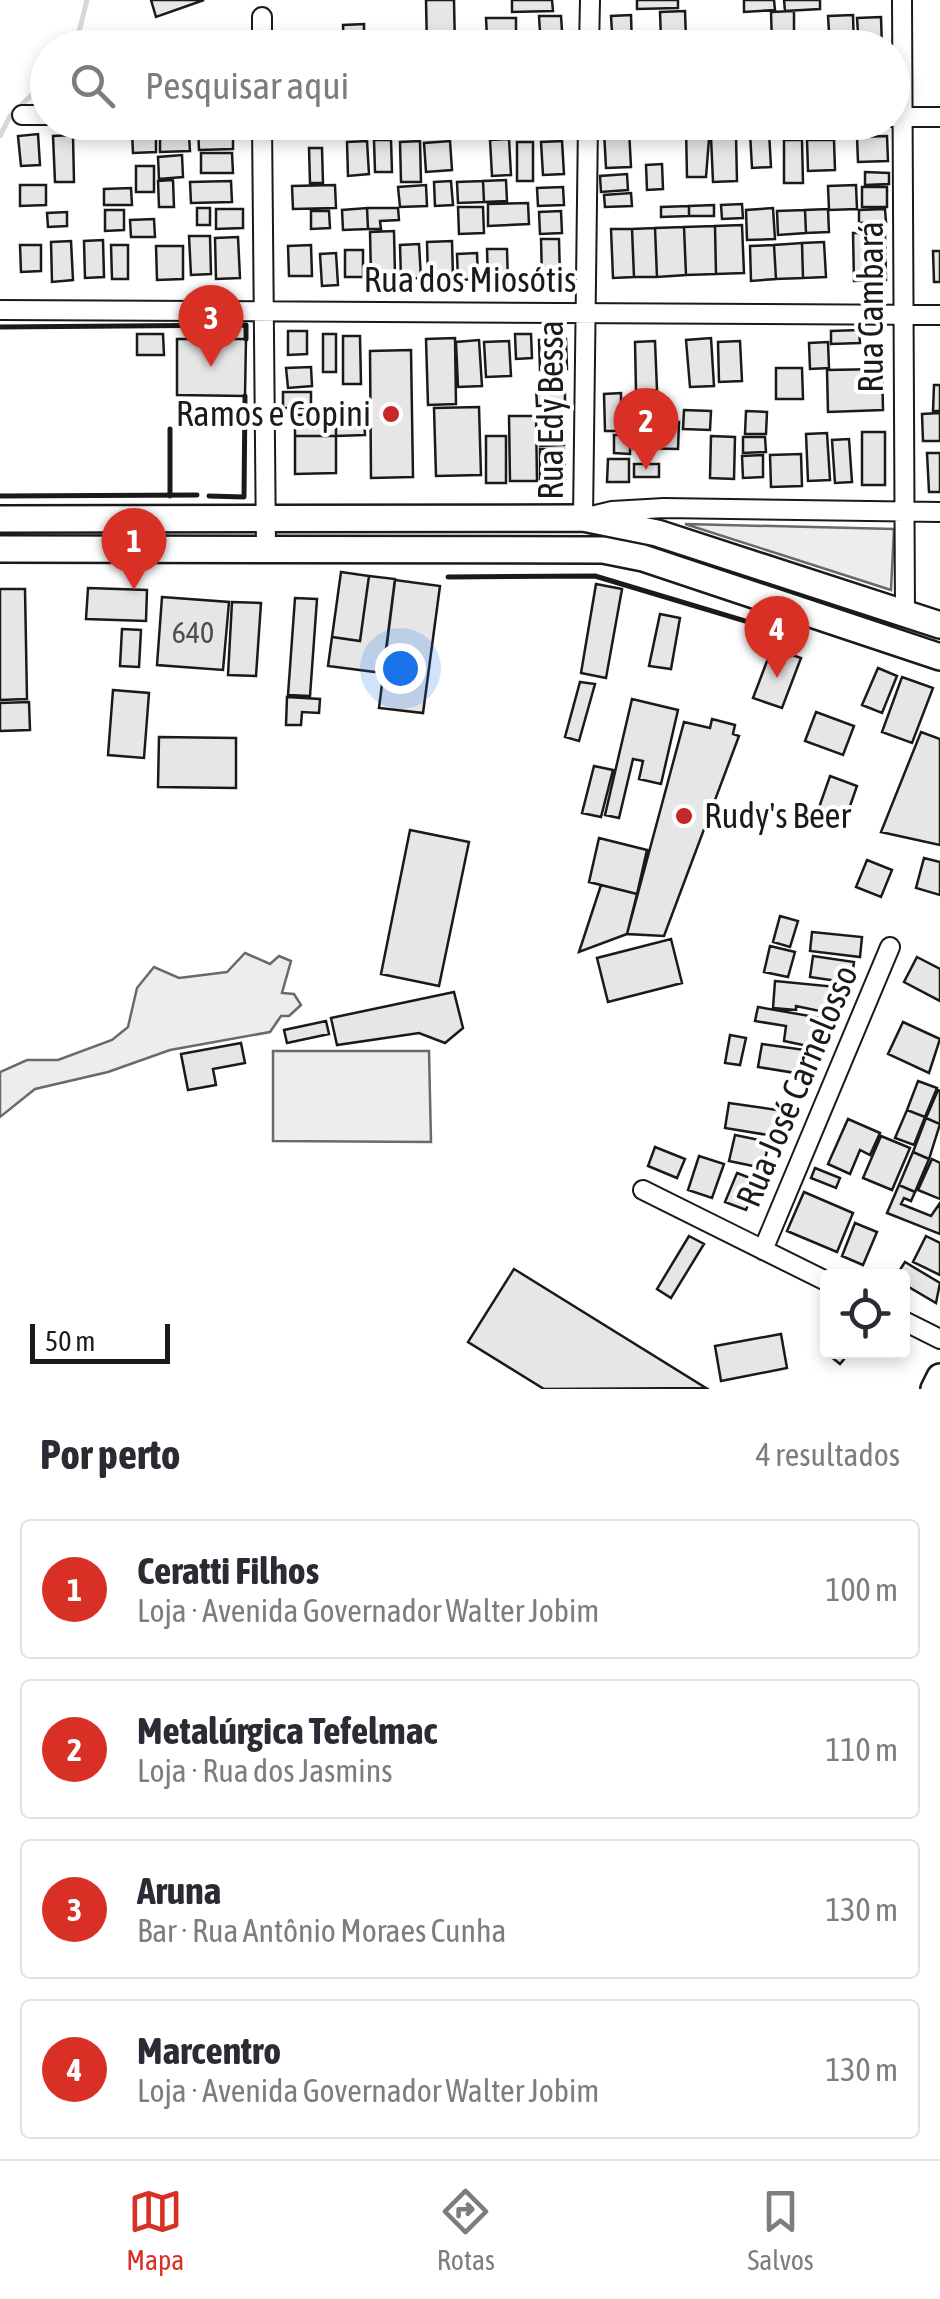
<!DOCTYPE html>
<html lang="pt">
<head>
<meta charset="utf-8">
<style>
  body { margin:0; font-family:"Asap Condensed",sans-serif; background:#f2f2f3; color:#2b2b33 }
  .controls { position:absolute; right:30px; bottom:30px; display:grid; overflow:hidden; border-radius:10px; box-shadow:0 5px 15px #0003 }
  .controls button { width:90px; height:90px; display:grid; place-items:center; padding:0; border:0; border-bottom:2px solid #e1e1e2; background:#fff; color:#2b2b33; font:50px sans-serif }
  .scale { position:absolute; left:30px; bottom:25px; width:140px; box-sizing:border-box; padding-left:10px; border:5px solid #1a1a1a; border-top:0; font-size:28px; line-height:35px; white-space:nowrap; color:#1a1a1a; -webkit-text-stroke:8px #fff; paint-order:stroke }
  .you { position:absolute; left:400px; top:668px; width:35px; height:35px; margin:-25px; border:8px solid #fff; border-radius:50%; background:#1a73e8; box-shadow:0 0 0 15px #1a73e833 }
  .badge { display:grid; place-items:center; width:65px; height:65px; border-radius:50%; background:#d93025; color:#fff; font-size:32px; font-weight:700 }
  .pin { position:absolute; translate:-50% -82px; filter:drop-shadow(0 2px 5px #0008) }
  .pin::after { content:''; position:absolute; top:52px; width:35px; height:30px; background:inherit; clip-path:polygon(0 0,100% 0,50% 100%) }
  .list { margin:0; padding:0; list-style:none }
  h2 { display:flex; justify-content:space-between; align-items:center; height:130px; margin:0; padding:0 40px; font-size:42px }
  h2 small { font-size:32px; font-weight:400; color:#7c7c81 }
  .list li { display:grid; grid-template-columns:65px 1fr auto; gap:30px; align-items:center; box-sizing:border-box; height:140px; margin:0 20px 20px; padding:0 20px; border:2px solid #e1e1e2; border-radius:10px }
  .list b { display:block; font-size:38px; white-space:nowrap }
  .list p { margin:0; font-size:32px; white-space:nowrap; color:#7c7c81 }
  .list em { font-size:32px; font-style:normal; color:#7c7c81 }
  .icon { flex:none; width:55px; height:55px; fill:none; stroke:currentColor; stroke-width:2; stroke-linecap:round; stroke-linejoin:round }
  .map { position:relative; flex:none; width:940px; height:1389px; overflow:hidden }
  .search { position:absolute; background:#fff; box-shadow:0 5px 15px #0003; left:30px; right:30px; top:30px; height:110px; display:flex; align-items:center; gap:25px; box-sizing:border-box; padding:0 35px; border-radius:55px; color:#7c7c81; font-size:38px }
  .sheet { height:770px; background:#fff }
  nav { display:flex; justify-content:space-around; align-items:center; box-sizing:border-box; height:140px; border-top:2px solid #e1e1e2; background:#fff; font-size:28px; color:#7c7c81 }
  nav a { display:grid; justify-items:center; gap:5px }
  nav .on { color:#d93025 }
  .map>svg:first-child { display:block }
  .built { fill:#ededed; stroke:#6a6a6a; stroke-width:2.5 }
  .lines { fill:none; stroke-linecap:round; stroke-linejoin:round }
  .stream { stroke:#d7d7d7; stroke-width:5 }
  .building { fill:#e6e6e6; stroke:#1a1a1a; stroke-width:2.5 }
  .street-casing { stroke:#1a1a1a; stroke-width:22 }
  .secondary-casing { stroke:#1a1a1a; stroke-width:30 }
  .street { stroke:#fff; stroke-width:18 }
  .secondary { stroke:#fff; stroke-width:25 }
  .wall { stroke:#1a1a1a; stroke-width:5 }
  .poi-dot { fill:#c62828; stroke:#fff; stroke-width:4 }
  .labels { text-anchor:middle; stroke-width:8; stroke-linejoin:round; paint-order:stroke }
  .number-label { font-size:30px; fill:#4d4d4d }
  .street-label { font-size:35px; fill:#1a1a1a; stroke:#fff }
  .poi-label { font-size:35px; fill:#1a1a1a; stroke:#fff; text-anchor:end }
</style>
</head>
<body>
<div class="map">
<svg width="940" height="1389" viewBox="0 0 940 1389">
  <rect width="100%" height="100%" fill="#fff"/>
  <path class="built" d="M685 524 894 529 891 590Z
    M245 953 270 964 279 956 291 961 282 993 294 994 301 1005 289 1016H281L270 1032 170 1050 108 1072 35 1089 0 1117V1072L27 1060H58L112 1040 128 1027 137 988 154 967 179 978 227 972Z
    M273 1051H429L431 1142 273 1141Z"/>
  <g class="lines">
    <path class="stream" d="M75 48 87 0
      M0 136 10 116 48 79"/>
  </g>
  <path class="building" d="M151 0H204L156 17Z
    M426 0H454L455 48H427Z
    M512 0H552L553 11 512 12Z
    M637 0H678V8L637 9Z
    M744 0H774L775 10 744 12Z
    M784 0H820V9L785 11Z
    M685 11 686 39 661 40 660 12Z
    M794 11V44L772 45 771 12Z
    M631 15 632 48H613L611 16Z
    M853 15 854 48H830L828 16Z
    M539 16H561L562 31 540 32Z
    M881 17 882 48H859L857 18Z
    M486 18H516V37H487Z
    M364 24V48H344L343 25Z
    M370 38 393 39 392 48H370Z
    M420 39 421 48H400V40Z
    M233 125V149L199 150 198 126Z
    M710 126 706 177H687L686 127Z
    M629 130 631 167 606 168 604 131Z
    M132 131H156V152L133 153Z
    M769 132 771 167 752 168 750 133Z
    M38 134 40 165 21 166 18 136Z
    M73 135 74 182H55L53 136Z
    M736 135 737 181 713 182 711 137Z
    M189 136 190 151 160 152V137Z
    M887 136 888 161 858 162 857 137Z
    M509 139 511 175 492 176 490 140Z
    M374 140H391L392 172H375Z
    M784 140H802L803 183H784Z
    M807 140H834L835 170 808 171Z
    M367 141 369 174 348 176 347 142Z
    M420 141 421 182H401L400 142Z
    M450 141 452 170 426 172 424 143Z
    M562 141 564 174 543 175 541 142Z
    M517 142H533V181H517Z
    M309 148H322L323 183H310Z
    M201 153H232L233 173H201Z
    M182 155 183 177 159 179 158 157Z
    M662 164 663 189 647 190 646 165Z
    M136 166H154V192H136Z
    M865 172 889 173V184L865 185Z
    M627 174 628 190 601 192 600 176Z
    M173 180 174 207H159L158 181Z
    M506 180 507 201 484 202 483 181Z
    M231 181 232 202 191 203 190 182Z
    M451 181 453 205 435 206 434 182Z
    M483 181 484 202 458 203 457 182Z
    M20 185H46V205L20 206Z
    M335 185 336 208 293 209 292 186Z
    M426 185 427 206 400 207 398 187Z
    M856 185 857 209 829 210 828 186Z
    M563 187 564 205 538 206 537 188Z
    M862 187H887V207H862Z
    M131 188 132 205H104V189Z
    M631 193 632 206 605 207 604 195Z
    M528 203 529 224 488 226V204Z
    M742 204 743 218 722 219 721 205Z
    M714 205V216H689V206Z
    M689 206V216L661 217V207Z
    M458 207H483L484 233 459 234Z
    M197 208H210V225H197Z
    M367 208 368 229 343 230 342 210Z
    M367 208H398L399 220 380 221 381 229H368Z
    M773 208 775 239 747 240 746 210Z
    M216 209H243V228L216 229Z
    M828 209 829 232 806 233 805 210Z
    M885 209 886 222 859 223V210Z
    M105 210H124V230L105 231Z
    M805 210 806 233 778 235 777 211Z
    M311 211H329L330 228 311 229Z
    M561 211 562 233 540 234 539 212Z
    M67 212V226L48 227 47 213Z
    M154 219 155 237H131L130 220Z
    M742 225 744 273 716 274 715 226Z
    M715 226 716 274 686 275 684 227Z
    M684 227 686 275 657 277 655 228Z
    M655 228 657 277H634L632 229Z
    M611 229H632L634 277 613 278Z
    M394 231 395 276 371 277 370 232Z
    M853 233H885L886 280 854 281Z
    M189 236H210L211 274 191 275Z
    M238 237 240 278 216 279 215 238Z
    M541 239H559L560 279H542Z
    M103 240 104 277 85 278 84 241Z
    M71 241 73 280 52 282 51 242Z
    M452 241 453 277 428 278 427 242Z
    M824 242 826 277 803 278 802 243Z
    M802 243 803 278 776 279 774 245Z
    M419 244 421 278 401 279 400 245Z
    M20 245H41V271L21 272Z
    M111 245H128V279H112Z
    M311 245 312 276H289L288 246Z
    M774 245 776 279 751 281 750 246Z
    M156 246H183V279L157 280Z
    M487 249H507L508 282H488Z
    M345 250H363V277H345Z
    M933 251H940V282H934Z
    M336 253 338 285 322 286 320 254Z
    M477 253 478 279 458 280 457 254Z
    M859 330 860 343 831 344V331Z
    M288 331H307V354L288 355Z
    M137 334H163L164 355H137Z
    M323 334H336V372H323Z
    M515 334H531L532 358 516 359Z
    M343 336H360L361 384H343Z
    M455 338 456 404 428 405 426 339Z
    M711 338 714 386 690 387 686 340Z
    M177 339H246L245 396 177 395Z
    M566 339 567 369 540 370 539 340Z
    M479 340 482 386 458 387 456 342Z
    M509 341 511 376 486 377 484 342Z
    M655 341 657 390 636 391 635 342Z
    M740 341 742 381 719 382 718 342Z
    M828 342 829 368 810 369 809 343Z
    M411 350 413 477 371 478 370 351Z
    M311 367 312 386 288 388 286 368Z
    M776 368H802L803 399H776Z
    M882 369 883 410 828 412 827 370Z
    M934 385H940V411H933Z
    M565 386V405L537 406 536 387Z
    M283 392H311V408H283Z
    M621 393V407H629L630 431H605L604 394Z
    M479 407 481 475 436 476 434 408Z
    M684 410 711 411 710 430 683 429Z
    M562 411 563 423 543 424V412Z
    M746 411 767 412 766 434H745Z
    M940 413V441H923L922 414Z
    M336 414V436H295V415Z
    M336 414H364L365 435 336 436Z
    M509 416H536L537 481H510Z
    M635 421 679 422 678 449 634 448Z
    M563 427 564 445 540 446 539 428Z
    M862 432H885V485H862Z
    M827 433 830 480 808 481 806 434Z
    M614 435H630V454L614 453Z
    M295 436H336V473L295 474Z
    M486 436H506V483H486Z
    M711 436 735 437 734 479 710 478Z
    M743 437H765L766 452 743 453Z
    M849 439 852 482 835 483 832 440Z
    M540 449H564L565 479H540Z
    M927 453H940V492H929Z
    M801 454 802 486 771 487 770 455Z
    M763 455V477L743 478 742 456Z
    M608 459H629V482H607Z
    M634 464H659V477H634Z
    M341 572 369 576 360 641 332 637Z
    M369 576 395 579 383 673 328 666 332 637 360 641Z
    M395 580 440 586 423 713 379 708Z
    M596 584 622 589 606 678 581 673Z
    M88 588 147 590 146 621 86 619Z
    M0 589H25L27 699 0 700Z
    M162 597 229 602 223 670 157 665Z
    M295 598 317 599 310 696 288 695Z
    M232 602 261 603 256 676 228 675Z
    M660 614 680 618 671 669 649 666Z
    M122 629 141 630 139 667 120 666Z
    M772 648 801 658 782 708 753 698Z
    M878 668 897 676 882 713 862 705Z
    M902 677 933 688 912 743 882 732Z
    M580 682 595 684 579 741 565 737Z
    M113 690 149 693 144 758 108 755Z
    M287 697 320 699 319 713 302 712 301 725H286Z
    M632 699 678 710 661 784 639 779 643 761 633 759 619 818 605 815Z
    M29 702 30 730 0 731V703Z
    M816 712 854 726 843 755 805 741Z
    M712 719 735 725 733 734 739 736 664 936 627 934 684 722 710 728Z
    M921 732 940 739V845L881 832Z
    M159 737 236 738V788L158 787Z
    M594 766 613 770 601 817 582 813Z
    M830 776 857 786 842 829 815 819Z
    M410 830 469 842 439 986 381 974Z
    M599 838 647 850 637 894 589 882Z
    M924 858 940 862V895L916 888Z
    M867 860 892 870 881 897 856 887Z
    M601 885 637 894 627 934 579 952Z
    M780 916 798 921 790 947 773 942Z
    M812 932 862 937 860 957 810 951Z
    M671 939 682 983 608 1002 597 958Z
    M770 946 795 952 788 977 764 972Z
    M813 956 854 962 851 983 810 977Z
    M917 957 940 969V1001L904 982Z
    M775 981 837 987 834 1014 796 1006V1010L773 1008Z
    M454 992 463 1028 445 1043 419 1033 337 1045 331 1018Z
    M758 1007 827 1019 822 1049 784 1041 786 1026 755 1021Z
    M326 1021 329 1034 287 1043 284 1030Z
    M903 1022 940 1039 929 1073 888 1054Z
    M730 1035 746 1038 740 1065 725 1063Z
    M241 1043 245 1063 213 1069 216 1085 188 1090 181 1054Z
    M762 1044 812 1051 808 1075 758 1067Z
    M918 1081 937 1088 925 1117 907 1110Z
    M938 1090 940 1091V1124L926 1118Z
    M729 1103 784 1111 780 1137 725 1128Z
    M907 1110 925 1117 914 1145 895 1138Z
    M926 1118 940 1124 929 1159 913 1152Z
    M848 1119 880 1133 870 1155 860 1150 850 1174 828 1164Z
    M735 1135 769 1142 763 1168 729 1161Z
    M881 1136 910 1148 892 1190 863 1178Z
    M655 1147 685 1159 677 1178 648 1166Z
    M913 1152 929 1159 915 1192 899 1185Z
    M699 1156 724 1164 712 1198 688 1190Z
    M932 1159 940 1163V1199L918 1190Z
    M815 1168 840 1178 836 1188 811 1178Z
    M737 1173 758 1181 746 1210 725 1202Z
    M899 1185 915 1192 911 1201 904 1198 901 1204 931 1216 940 1203V1234L887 1213Z
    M804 1192 853 1213 837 1252 787 1231Z
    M855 1223 877 1232 863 1265 842 1256Z
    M689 1236 704 1244 671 1298 657 1289Z
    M926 1236 940 1243V1275L913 1262Z
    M905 1262 940 1283 936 1303 902 1283V1276H896Z
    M514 1269 706 1388 544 1389 468 1342Z
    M781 1334 787 1368 721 1381 715 1346Z
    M828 1348V1352H850L840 1364 825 1352Z"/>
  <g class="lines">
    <g class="street-casing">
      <path id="street" d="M902 0 905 613
        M262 17V48
        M589 48 590 0
        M22 115H48
        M892 117H940
        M262 122 266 548
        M588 122 583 518 612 511 664 508 940 512
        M0 310 940 315
        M643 1190 828 1282
        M763 1250 890 947
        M902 1320 940 1339"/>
    </g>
    <g class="secondary-casing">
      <path id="secondary" d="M0 519 583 518 657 533 940 625
        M0 549 603 550 643 558 940 657
        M934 1389 940 1377"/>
    </g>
    <use href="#street" class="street"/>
    <use href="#secondary" class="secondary"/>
    <path class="wall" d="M0 327 246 325V339
      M170 429V496
      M0 496 197 495
      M209 496 244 497 245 396
      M448 577 595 576 775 630"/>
  </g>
  <g class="poi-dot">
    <circle cx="391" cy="414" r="10"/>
    <circle cx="684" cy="816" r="10"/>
  </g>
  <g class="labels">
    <g class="number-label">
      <text x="193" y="643">640</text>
    </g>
    <g class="street-label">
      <text x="470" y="292">Rua dos Miosótis</text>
      <text transform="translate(871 307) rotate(-90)" y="12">Rua Cambará</text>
      <text transform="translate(551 410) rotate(-90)" y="12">Rua Edy Bessa</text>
      <text transform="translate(797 1086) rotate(-67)" y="12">Rua José Carnelosso</text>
    </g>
    <g class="poi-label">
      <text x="371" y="426">Ramos e Copini</text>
      <text x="704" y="828" text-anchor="start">Rudy's Beer</text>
    </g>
  </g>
</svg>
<div class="controls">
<button><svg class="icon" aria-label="locate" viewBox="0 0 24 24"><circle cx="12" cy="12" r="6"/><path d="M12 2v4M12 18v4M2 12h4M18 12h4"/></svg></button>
</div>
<div class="scale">50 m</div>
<div class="you"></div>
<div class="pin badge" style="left:134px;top:590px">1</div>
<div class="pin badge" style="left:646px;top:470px">2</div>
<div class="pin badge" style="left:211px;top:367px">3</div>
<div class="pin badge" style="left:777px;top:678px">4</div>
<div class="search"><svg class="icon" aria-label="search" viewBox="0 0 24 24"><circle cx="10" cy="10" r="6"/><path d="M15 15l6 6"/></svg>Pesquisar aqui</div>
</div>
<section class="sheet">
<h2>Por perto<small>4 resultados</small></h2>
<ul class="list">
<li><span class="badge">1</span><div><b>Ceratti Filhos</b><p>Loja · Avenida Governador Walter Jobim</p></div><em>100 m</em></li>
<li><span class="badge">2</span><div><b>Metalúrgica Tefelmac</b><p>Loja · Rua dos Jasmins</p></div><em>110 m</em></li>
<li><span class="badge">3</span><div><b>Aruna</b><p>Bar · Rua Antônio Moraes Cunha</p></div><em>130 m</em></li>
<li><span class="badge">4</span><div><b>Marcentro</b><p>Loja · Avenida Governador Walter Jobim</p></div><em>130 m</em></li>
</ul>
</section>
<nav>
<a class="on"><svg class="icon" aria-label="map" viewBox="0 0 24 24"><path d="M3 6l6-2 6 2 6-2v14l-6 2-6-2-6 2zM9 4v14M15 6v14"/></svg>Mapa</a>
<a><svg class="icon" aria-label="directions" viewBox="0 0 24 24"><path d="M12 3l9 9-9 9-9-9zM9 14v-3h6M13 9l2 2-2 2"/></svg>Rotas</a>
<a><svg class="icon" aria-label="saved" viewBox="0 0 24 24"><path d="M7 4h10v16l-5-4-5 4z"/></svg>Salvos</a>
</nav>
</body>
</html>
